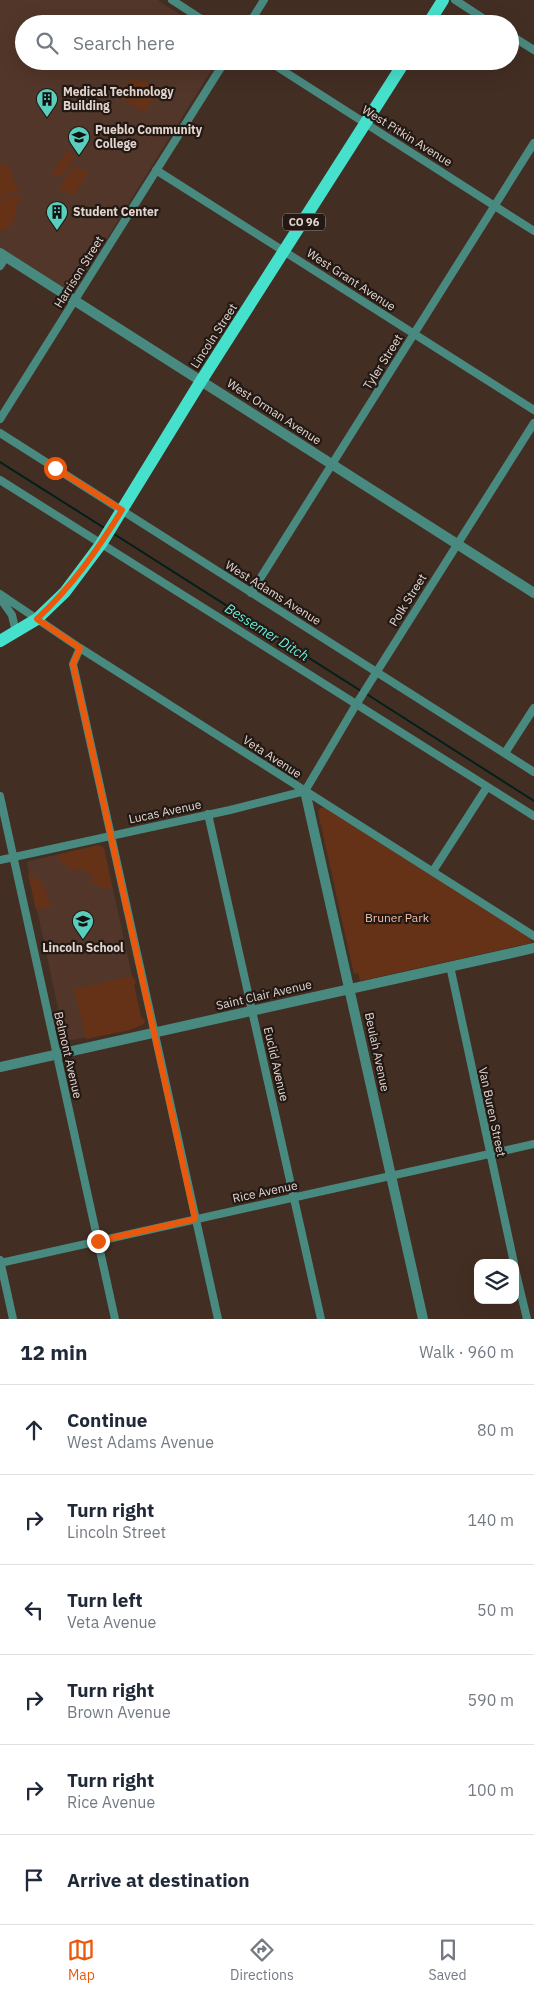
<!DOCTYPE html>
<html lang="en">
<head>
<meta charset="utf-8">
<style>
  body { margin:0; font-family:"IBM Plex Sans",sans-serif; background:#f6f6f7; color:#1f2937 }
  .controls { position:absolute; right:15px; bottom:15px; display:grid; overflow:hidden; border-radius:10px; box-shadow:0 5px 20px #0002 }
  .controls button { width:45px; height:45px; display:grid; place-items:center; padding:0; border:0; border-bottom:1px solid #e0e1e3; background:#fff; color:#1f2937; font:25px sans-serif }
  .stop { position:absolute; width:15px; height:15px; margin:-11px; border:4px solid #ea580c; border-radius:50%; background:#fff }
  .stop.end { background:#ea580c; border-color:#fff; box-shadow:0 1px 5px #0008 }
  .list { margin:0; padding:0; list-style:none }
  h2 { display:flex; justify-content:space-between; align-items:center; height:65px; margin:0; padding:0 20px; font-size:21px }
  h2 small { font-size:16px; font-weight:400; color:#747a83 }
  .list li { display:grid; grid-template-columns:32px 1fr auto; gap:15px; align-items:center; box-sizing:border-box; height:90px; padding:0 20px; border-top:1px solid #e0e1e3 }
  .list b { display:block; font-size:19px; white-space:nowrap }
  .list p { margin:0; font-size:16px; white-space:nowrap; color:#747a83 }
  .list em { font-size:16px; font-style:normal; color:#747a83 }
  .icon { flex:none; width:28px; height:28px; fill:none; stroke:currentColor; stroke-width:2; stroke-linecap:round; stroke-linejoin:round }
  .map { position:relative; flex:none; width:534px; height:1319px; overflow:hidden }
  .search { position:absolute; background:#fff; box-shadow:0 5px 20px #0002; left:15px; right:15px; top:15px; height:55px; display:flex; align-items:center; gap:12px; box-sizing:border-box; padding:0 18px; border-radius:28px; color:#747a83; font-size:19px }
  .sheet { height:605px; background:#fff }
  nav { display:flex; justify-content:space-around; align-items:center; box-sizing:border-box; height:70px; border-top:1px solid #e0e1e3; background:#fff; font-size:14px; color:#747a83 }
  nav a { display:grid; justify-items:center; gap:2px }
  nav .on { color:#ea580c }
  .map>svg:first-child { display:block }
  .built { fill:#523629 }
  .green { fill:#653218 }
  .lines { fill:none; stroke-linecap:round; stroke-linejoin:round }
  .stream { stroke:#011f1b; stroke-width:2 }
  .minor { stroke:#498a80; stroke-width:8 }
  .tertiary { stroke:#498a80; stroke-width:10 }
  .primary { stroke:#46e1cc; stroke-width:12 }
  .route { stroke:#ea580c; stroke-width:6 }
  .labels { text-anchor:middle; stroke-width:4.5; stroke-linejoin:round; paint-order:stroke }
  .shield { fill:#221814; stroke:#a99c96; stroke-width:1 }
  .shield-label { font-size:11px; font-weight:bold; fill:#e3d5ce }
  .poi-label { font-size:12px; font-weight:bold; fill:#e3d5ce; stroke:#221814; text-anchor:start }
  .street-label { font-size:12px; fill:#e3d5ce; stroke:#221814 }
  .park-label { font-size:12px; fill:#f5bda3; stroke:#221814 }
  .water-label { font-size:14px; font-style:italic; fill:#64eeda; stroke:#221814 }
</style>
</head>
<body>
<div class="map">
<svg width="534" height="1319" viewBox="0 0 534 1319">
  <rect width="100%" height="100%" fill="#432e23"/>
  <path class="built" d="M0 0H157L195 24H24V61H217L75 290 71 292 6 251 0 259Z
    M99 845 104 848 132 976 136 982 134 985 141 1017 146 1021 130 1030 65 1041 27 863 29 861Z"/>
  <path class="green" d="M129 80 148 81 153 100 144 112 123 99 121 93Z
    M67 150 76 156 64 173 58 177 52 173Z
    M2 164 10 168 18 191 0 197V166Z
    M74 166 88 173 73 196 59 188Z
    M19 194 21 197C11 211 22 225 0 232V199Z
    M324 807 530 938 531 943 360 981 358 973 354 974 318 812 320 808Z
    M99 845 104 848 112 887 103 889 90 880 93 876 79 868 76 872 57 859 61 854Z
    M28 874 43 883 51 907 36 910Z
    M132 976 136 982 134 985 141 1017 145 1020 144 1024 130 1030 86 1039 74 989Z"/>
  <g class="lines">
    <path class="stream" d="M0 462 106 529
      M114 534 361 691
      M365 693 534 801"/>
    <path class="minor" d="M172 0 209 24
      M455 0 492 24
      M249 24 264 0
      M510 35 534 50
      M268 61 534 231
      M156 170 534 410
      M0 266 6 257
      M0 419 225 61
      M0 433 534 772
      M0 480 534 816
      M251 593 534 143
      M0 594 80 648 534 936
      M0 598 12 615 16 632
      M80 648 73 664 218 1319
      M505 753 534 708
      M0 796 115 1319
      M208 814 321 1319
      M0 860 230 810 305 791 357 703 534 423
      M433 871 487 787
      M450 966 514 1263
      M0 1260 13 1319
      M0 1263 534 1144
      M515 1269 527 1319"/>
    <path class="tertiary" d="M0 253 534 593
      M305 791 423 1319
      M0 1067 534 948"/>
    <path class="primary" d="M428 24 443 0
      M0 641 37 619 65 592 101 544 201 381 405 61"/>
  </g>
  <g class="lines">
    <path class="route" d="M55 468 122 510C96 552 73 585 37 619L80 648 73 664 195 1219 98 1241"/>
  </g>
  <defs>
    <g id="building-pin" transform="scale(1.125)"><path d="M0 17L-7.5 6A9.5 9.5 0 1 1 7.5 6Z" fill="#5acebd" stroke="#221814"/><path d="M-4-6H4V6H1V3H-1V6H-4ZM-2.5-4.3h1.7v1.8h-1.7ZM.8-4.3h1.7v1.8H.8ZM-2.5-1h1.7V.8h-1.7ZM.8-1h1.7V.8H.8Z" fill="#111"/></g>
    <g id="university-pin" transform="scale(1.125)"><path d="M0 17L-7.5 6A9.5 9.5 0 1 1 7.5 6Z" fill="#5acebd" stroke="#221814"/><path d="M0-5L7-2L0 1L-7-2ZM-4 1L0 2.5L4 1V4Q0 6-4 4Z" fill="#111"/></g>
    <g id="school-pin" transform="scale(1.125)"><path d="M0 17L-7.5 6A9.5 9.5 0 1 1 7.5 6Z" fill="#5acebd" stroke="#221814"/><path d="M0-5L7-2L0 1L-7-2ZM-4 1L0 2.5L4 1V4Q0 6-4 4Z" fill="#111"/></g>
  </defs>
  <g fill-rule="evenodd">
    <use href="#building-pin" x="47" y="99"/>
    <use href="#university-pin" x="79" y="137"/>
    <use href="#building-pin" x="57" y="212"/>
    <use href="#school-pin" x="83" y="921"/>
  </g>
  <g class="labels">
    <rect class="shield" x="283" y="213.5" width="42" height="17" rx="4"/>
    <g class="shield-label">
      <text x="304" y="226">CO 96</text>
    </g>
    <g class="poi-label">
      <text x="63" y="96">Medical Technology<tspan x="63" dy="14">Building</tspan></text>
      <text x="95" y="134">Pueblo Community<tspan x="95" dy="14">College</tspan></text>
      <text x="73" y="216">Student Center</text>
      <text x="83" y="952" text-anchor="middle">Lincoln School</text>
    </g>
    <g class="street-label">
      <text transform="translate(407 136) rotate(32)" y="4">West Pitkin Avenue</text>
      <text transform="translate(79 272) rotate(-58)" y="4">Harrison Street</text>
      <text transform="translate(351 280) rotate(33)" y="4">West Grant Avenue</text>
      <text transform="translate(214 336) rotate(-57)" y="4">Lincoln Street</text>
      <text transform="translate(383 362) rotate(-58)" y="4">Tyler Street</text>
      <text transform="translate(274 412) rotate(33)" y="4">West Orman Avenue</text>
      <text transform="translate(273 593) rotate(32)" y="4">West Adams Avenue</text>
      <text transform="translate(408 600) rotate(-58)" y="4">Polk Street</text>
      <text transform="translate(272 757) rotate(33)" y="4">Veta Avenue</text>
      <text transform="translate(165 812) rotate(-12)" y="4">Lucas Avenue</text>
      <text transform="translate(264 995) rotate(-13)" y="4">Saint Clair Avenue</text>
      <text transform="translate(377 1052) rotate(78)" y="4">Beulah Avenue</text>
      <text transform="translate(68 1055) rotate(77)" y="4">Belmont Avenue</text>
      <text transform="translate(276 1064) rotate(77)" y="4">Euclid Avenue</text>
      <text transform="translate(492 1112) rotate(78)" y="4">Van Buren Street</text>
      <text transform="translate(265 1192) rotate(-12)" y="4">Rice Avenue</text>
    </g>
    <g class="park-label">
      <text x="397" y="922">Bruner Park</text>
    </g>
    <g class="water-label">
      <text transform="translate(267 632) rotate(32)" y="5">Bessemer Ditch</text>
    </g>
  </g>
</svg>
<div class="controls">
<button><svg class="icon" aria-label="layers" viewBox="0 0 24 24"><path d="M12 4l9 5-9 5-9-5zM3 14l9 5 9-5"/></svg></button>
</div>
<div class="stop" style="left:55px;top:468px"></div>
<div class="stop end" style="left:98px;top:1241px"></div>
<div class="search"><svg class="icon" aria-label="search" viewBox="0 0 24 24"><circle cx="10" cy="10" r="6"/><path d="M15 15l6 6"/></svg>Search here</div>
</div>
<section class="sheet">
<h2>12 min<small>Walk · 960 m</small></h2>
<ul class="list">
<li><svg class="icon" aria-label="ahead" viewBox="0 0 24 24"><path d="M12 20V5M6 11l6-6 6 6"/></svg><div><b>Continue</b><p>West Adams Avenue</p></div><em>80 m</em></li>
<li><svg class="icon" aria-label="right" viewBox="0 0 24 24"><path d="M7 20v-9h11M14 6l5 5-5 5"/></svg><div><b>Turn right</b><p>Lincoln Street</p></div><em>140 m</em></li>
<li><svg class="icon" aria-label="left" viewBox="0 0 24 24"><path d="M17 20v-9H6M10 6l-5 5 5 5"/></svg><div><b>Turn left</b><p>Veta Avenue</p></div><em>50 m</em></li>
<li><svg class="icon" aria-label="right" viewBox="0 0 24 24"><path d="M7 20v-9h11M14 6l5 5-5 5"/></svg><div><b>Turn right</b><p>Brown Avenue</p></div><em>590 m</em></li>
<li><svg class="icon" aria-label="right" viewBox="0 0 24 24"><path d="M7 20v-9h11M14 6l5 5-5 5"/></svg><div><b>Turn right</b><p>Rice Avenue</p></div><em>100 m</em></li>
<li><svg class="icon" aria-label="arrive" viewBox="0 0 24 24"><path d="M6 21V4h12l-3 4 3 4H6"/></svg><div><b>Arrive at destination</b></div></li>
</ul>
</section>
<nav>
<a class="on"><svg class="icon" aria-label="map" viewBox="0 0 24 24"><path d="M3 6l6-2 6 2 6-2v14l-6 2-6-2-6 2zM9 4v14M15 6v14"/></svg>Map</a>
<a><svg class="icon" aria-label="directions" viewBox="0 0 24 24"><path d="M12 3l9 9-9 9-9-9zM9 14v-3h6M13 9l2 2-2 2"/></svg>Directions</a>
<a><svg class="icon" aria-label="saved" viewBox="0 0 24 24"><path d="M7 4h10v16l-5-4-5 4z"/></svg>Saved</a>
</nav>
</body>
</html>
